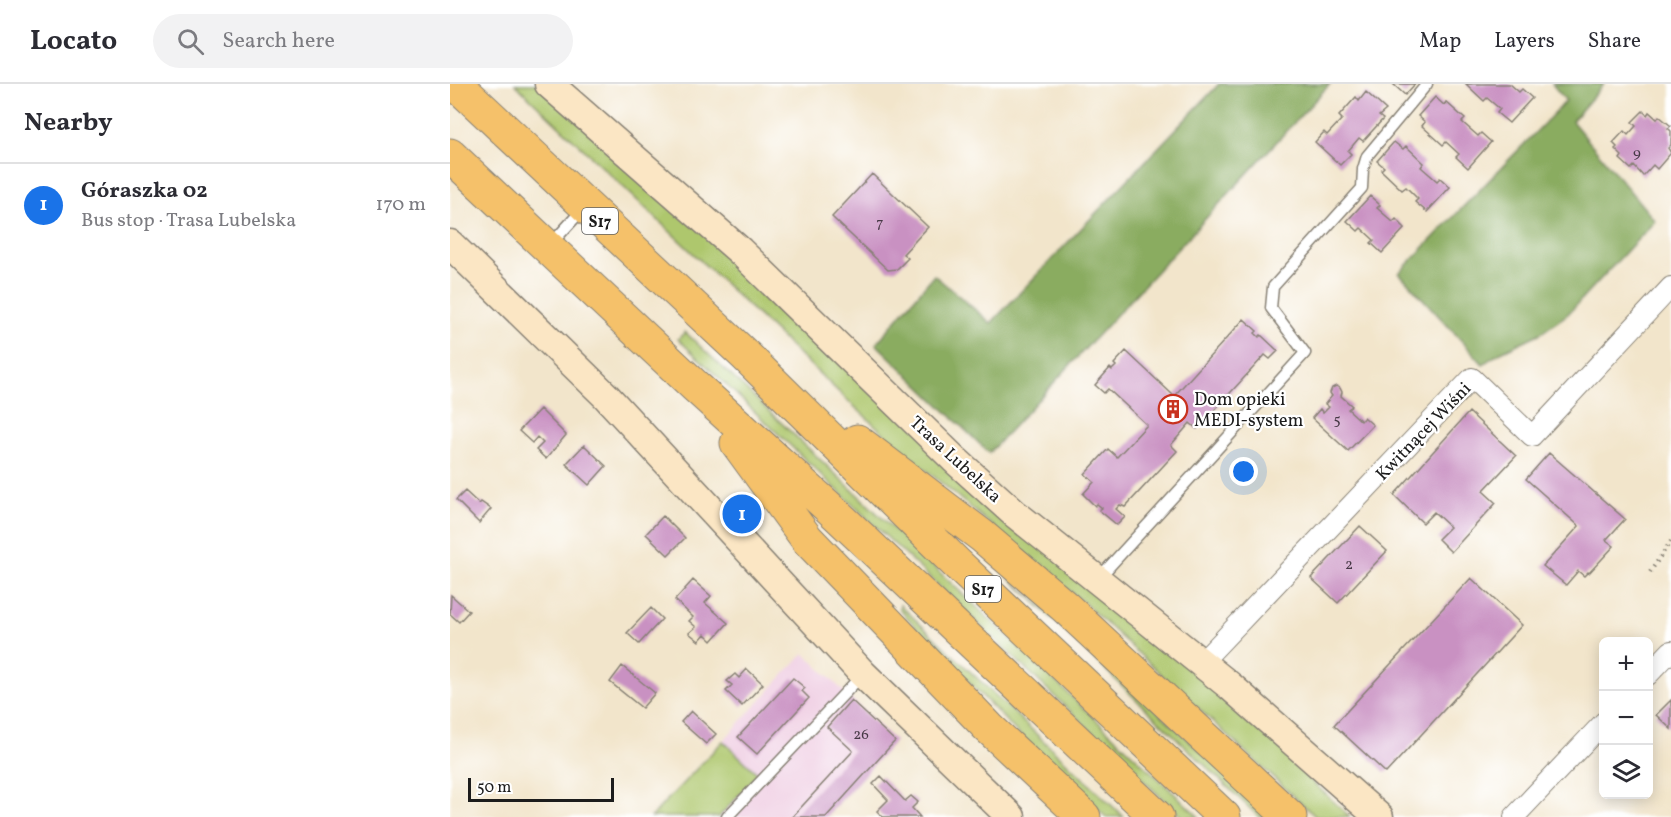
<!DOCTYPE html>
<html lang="en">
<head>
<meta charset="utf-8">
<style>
  body { margin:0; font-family:Vollkorn,serif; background:#f2f2f3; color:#2b2b33 }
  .controls { position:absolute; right:18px; bottom:18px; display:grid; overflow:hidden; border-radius:9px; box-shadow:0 3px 15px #0003 }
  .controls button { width:54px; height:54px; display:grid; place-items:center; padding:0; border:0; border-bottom:2px solid #e1e1e2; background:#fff; color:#2b2b33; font:30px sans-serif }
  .scale { position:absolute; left:18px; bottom:15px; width:146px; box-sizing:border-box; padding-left:6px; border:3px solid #1c1c1c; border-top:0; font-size:16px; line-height:21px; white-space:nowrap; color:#1c1c1c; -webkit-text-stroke:4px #fff; paint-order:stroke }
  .you { position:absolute; left:794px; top:388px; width:21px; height:21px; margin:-15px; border:4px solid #fff; border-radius:50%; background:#1a73e8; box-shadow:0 0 0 9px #1a73e833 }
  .badge { display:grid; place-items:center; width:39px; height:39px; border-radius:50%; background:#1a73e8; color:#fff; font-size:20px; font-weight:700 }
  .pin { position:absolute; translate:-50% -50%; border:3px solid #fff; box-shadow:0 2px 6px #0006 }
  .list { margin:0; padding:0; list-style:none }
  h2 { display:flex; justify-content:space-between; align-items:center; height:78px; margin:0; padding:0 24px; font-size:26px }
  h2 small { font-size:20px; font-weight:400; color:#7c7c81 }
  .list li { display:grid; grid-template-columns:39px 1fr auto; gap:18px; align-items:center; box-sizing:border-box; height:84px; padding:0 24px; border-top:2px solid #e1e1e2 }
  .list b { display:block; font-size:22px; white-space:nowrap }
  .list p { margin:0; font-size:20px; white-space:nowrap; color:#7c7c81 }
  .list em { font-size:20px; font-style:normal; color:#7c7c81 }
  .icon { flex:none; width:33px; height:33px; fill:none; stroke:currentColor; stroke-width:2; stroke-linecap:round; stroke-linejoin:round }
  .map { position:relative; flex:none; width:1221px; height:733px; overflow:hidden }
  header { display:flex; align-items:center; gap:36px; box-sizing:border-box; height:84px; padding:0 30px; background:#fff; border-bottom:2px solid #e1e1e2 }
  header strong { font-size:28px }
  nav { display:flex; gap:33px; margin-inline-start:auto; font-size:21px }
  .search { width:420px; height:54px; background:#f2f2f3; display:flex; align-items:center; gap:15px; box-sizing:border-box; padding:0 21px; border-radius:33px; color:#7c7c81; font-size:22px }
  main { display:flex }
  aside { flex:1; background:#fff }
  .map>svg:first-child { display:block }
  .built { fill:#f0d0e4 }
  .green { fill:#aec76d; stroke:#657244; stroke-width:1.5 }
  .forest { fill:#8aac60; stroke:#53643e; stroke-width:1.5 }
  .building { fill:#c991c2 }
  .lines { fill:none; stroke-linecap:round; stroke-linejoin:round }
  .lane-casing { stroke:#878074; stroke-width:13 }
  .street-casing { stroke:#878074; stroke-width:22 }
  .secondary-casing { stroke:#878074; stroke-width:31 }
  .highway-casing { stroke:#878074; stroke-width:35 }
  .path { stroke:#878074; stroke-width:4; stroke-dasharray:1.5 4.5; stroke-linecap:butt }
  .lane { stroke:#fff; stroke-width:10 }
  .street { stroke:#fff; stroke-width:20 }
  .secondary { stroke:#fbe6c4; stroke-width:28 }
  .highway { stroke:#f5c16b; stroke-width:33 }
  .labels { text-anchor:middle; stroke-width:4.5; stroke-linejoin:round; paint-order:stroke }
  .number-label { font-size:15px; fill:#473946 }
  .shield { fill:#fff; stroke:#606060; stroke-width:1.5 }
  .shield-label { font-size:16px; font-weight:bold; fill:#1c1c1c }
  .poi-label { font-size:18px; fill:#1c1c1c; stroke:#fff; text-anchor:start }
  .street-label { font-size:18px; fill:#1c1c1c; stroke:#fff }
</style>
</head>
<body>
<header>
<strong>Locato</strong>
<div class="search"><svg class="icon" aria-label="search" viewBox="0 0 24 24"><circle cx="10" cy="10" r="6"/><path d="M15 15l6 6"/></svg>Search here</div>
<nav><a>Map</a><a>Layers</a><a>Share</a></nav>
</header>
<main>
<aside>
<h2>Nearby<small></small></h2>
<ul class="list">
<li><span class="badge">1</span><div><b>Góraszka 02</b><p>Bus stop · Trasa Lubelska</p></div><em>170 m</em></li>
</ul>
</aside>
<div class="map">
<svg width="1221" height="733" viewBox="0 0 1221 733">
  <rect width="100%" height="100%" fill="#fff"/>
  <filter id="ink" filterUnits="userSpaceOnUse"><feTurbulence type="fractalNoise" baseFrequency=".0167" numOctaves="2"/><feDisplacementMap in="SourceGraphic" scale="12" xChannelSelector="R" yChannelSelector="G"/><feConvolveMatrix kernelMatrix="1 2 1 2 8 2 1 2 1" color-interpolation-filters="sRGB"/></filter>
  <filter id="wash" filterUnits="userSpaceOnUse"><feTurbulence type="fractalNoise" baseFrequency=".008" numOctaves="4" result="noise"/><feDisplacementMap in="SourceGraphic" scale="24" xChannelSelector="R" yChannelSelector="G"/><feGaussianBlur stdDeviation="1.35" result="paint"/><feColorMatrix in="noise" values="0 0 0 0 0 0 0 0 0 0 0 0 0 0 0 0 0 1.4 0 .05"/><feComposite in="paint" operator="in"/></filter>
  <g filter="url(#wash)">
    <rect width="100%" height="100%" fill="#f2e5cb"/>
    <path class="built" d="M354 569 445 657 376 733H269L308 690 273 657Z"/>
    <path class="green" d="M65 0H86L860 683 855 691 900 733H866L634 519 450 364 395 314Z
      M235 248 749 733H732L228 255Z
      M532 468 823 733H809Z
      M450 521 674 733H656L584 666 449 525Z
      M273 657 308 690 269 733H201Z"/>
    <path class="forest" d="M769 0H880L539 369 426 260 484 191 541 239Z
      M1102 0H1154L1122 37 1205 137 1118 230 1091 249 1051 268 1033 280 949 189 1116 17Z"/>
    <g id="blocks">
      <path class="building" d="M943 0H965L955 11Z
        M1016 0H1060L1069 8 1072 5 1082 14 1059 39 1047 29 1050 25 1037 14 1034 17Z
        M916 8 936 26 929 32 933 35 913 57 909 54 898 67 901 70 890 81 865 58 874 48 877 51 892 35 889 32 906 13 909 17Z
        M985 13 994 21 996 18 1015 35 1012 38 1028 52 1031 49 1041 58 1018 84 1006 73 1009 70 996 58 993 61 972 42 975 38 968 32Z
        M1193 27 1197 31 1199 28 1207 35 1209 32 1221 42 1218 44 1221 47V61L1218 64 1221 69 1207 85 1203 81 1193 92 1184 82 1181 85 1170 75 1172 72 1165 65 1167 63 1163 59 1174 47 1178 51 1186 42 1182 38Z
        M944 58 953 65 956 62 974 79 971 83 987 97 990 94 1000 103 977 128 965 118 968 115 956 103 952 106 931 86 934 83 927 77Z
        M422 90 478 143 453 170 458 174 447 185 438 186 382 133Z
        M920 112 930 121 927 124 943 138 946 135 955 144 932 169 921 159 924 156 911 144 908 147 897 137Z
        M794 235 807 247 805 249 809 253 811 251 828 267 820 275 815 271 747 345 740 339 721 361 727 367 675 423 670 421 666 425 675 433 667 441 649 426 652 424 647 420 645 422 633 410 644 398 635 390 658 365 667 373 697 341 658 305 654 309 645 301 660 284 662 286 666 282 664 280 676 267 724 312Z
        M886 302 890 304 892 308 891 312 902 322 898 325 911 337 914 333 923 341 898 367 862 334 870 325 873 329 879 323 875 320 882 312 880 309 882 304Z
        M90 325 116 351 96 375 86 366 93 359 87 353 82 359 69 347Z
        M1019 328 1066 372 1033 407 1046 419 1001 468 988 455 1000 443 984 428 973 439 944 411Z
        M134 361 156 382 139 401 116 380Z
        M1099 369 1175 435 1156 456 1164 462 1139 489 1138 488 1134 492 1128 487 1116 501 1093 482 1129 442 1076 395Z
        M15 407 29 420 31 418 41 425 29 439 6 416Z
        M213 432 235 454 218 471 196 450Z
        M910 442 937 467 888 519 861 494Z
        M1021 494 1072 541 936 689 884 641Z
        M243 496 261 512 255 519 278 539 262 557 255 550 249 557 239 549 246 543 239 537 243 533 225 516Z
        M1 511 19 527 9 538 0 530Z
        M201 524 212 535 189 560 177 549Z
        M172 582 205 609 192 624 160 598Z
        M297 585 313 600 292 622 276 607 282 601 277 597 285 590 289 594Z
        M343 594 355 604 352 607 359 614 307 670 288 653Z
        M401 616 445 657 376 733H342L403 667 377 643Z
        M1221 616V645L1206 631Z
        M241 627 266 650 256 660 231 638Z
        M431 692 455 717 461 712 468 718 462 724 470 733H433L427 727 438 716 423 700Z"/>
    </g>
  </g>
  <g filter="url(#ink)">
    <use href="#blocks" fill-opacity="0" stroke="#878074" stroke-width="1.5"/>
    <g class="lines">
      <g class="lane-casing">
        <path id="lane" d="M101 160 133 125
          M647 496 855 269 821 224 823 203 912 104 913 85 917 72 977 0
          M277 733 413 590"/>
      </g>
      <g class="street-casing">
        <path id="street" d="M751 579 1022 294 1082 352 1221 203
          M1198 591 1221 567
          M1064 733 1154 638"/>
      </g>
      <g class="secondary-casing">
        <path id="secondary" d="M99 0 290 167 504 375 564 429 780 602 929 733
          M0 160 156 312 413 590 561 733"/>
      </g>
      <g class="highway-casing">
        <path id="highway" d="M6 0 296 272 506 479 774 733
          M0 71 245 302 386 430 707 733
          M407 357 532 452 615 523 840 733
          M287 359 357 455 539 644 634 733"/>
      </g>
      <path class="path" d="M1200 488 1221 457"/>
      <use href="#lane" class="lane"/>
      <use href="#street" class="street"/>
      <use href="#secondary" class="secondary"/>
      <use href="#highway" class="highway"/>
    </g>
  </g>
  <defs>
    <g id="building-ring" transform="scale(1.5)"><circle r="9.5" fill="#fff" stroke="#c8321e" stroke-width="1.5"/><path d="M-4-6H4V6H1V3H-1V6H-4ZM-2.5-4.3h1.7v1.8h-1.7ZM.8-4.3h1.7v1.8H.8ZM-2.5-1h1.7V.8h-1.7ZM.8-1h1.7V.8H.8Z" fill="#c8321e"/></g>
  </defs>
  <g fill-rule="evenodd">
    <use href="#building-ring" x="723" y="325"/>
  </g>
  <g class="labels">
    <g class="number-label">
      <text x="1187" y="73">9</text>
      <text x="430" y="143">7</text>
      <text x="887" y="340">5</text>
      <text x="899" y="485">2</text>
      <text x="411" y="655">26</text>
    </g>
    <g class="shield">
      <rect x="132" y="124" width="36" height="26" rx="4.5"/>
      <rect x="515" y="492" width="36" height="26" rx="4.5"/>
    </g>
    <g class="shield-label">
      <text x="150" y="143">S17</text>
      <text x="533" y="511">S17</text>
    </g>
    <g class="poi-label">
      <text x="744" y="321">Dom opieki<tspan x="744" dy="21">MEDI-system</tspan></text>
    </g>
    <g class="street-label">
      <text transform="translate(973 347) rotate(-46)" y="6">Kwitnącej Wiśni</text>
      <text transform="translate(506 375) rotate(43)" y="6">Trasa Lubelska</text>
    </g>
  </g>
</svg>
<div class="controls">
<button>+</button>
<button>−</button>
<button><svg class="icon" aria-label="layers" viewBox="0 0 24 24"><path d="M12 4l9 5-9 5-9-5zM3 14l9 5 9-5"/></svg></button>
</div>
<div class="scale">50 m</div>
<div class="you"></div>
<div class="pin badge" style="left:292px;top:430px">1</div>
</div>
</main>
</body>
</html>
